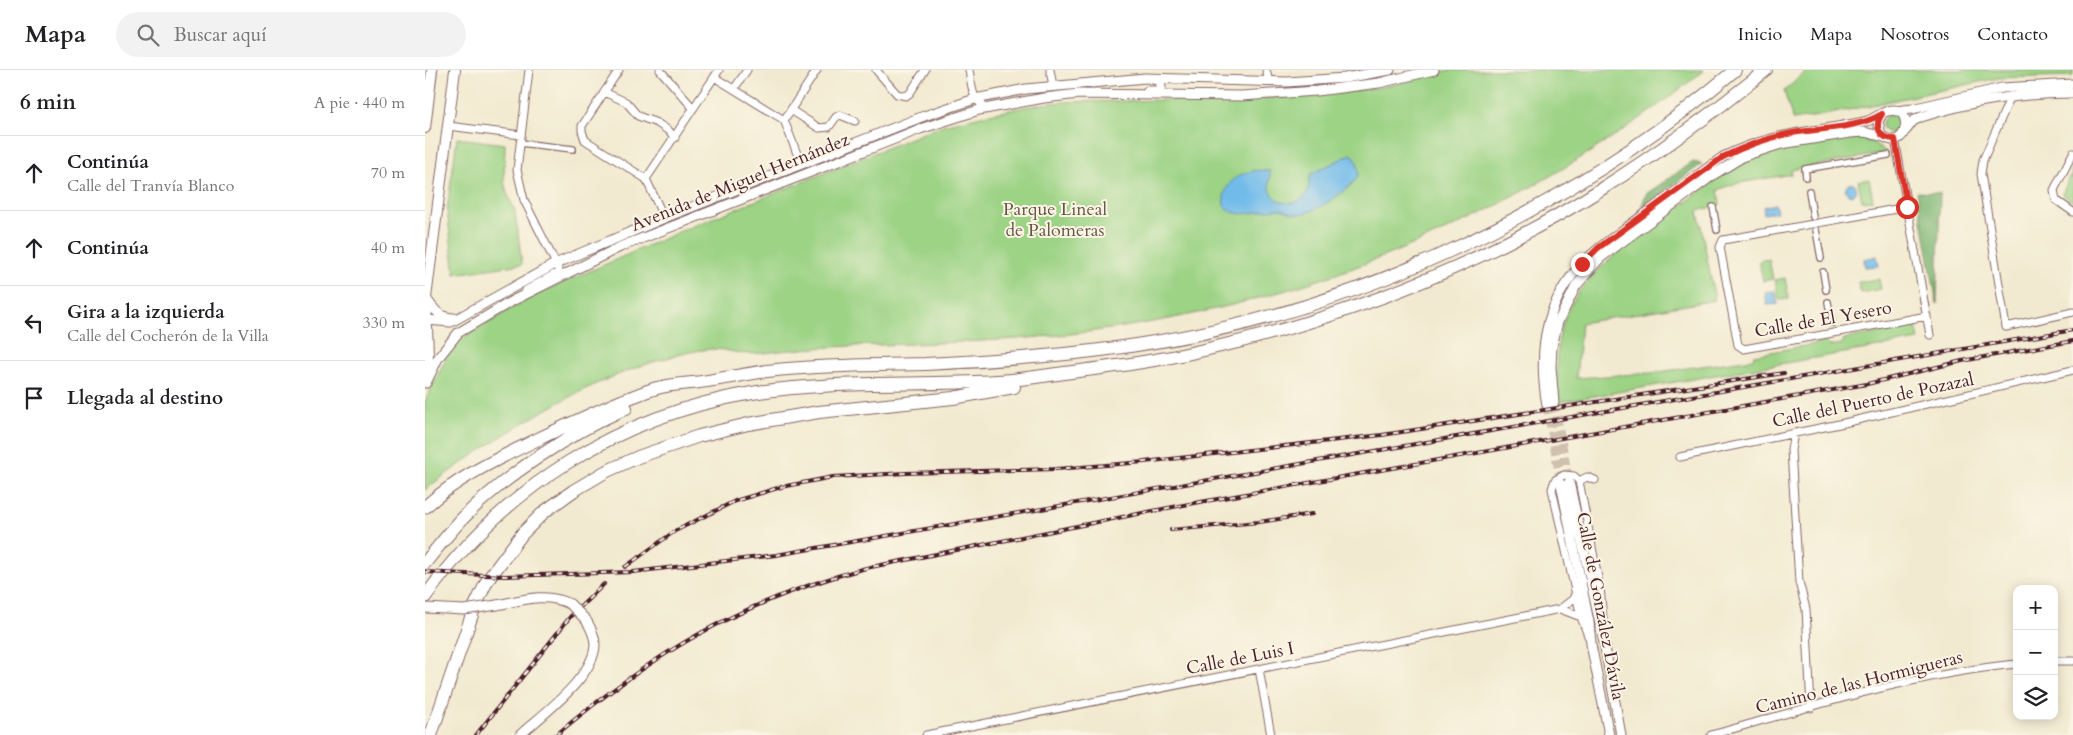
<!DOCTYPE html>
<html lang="es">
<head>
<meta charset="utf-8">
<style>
  body { margin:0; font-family:Cardo,serif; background:#f2f2f2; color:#202124 }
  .controls { position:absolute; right:15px; bottom:15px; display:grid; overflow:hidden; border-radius:10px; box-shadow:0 2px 12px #0003 }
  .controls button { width:45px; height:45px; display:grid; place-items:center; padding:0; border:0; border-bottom:1px solid #e0e0e0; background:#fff; color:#202124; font:25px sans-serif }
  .stop { position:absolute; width:15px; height:15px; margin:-11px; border:4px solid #d93025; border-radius:50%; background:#fff }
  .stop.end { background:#d93025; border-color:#fff; box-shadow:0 1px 5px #0008 }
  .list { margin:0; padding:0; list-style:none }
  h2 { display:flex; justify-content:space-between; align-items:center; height:65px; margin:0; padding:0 20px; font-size:21px }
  h2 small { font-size:16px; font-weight:400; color:#757577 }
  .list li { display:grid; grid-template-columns:32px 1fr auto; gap:15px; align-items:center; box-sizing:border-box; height:75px; padding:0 20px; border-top:1px solid #e0e0e0 }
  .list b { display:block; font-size:19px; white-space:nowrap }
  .list p { margin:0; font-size:16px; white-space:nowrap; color:#757577 }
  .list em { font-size:16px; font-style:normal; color:#757577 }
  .icon { flex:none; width:28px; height:28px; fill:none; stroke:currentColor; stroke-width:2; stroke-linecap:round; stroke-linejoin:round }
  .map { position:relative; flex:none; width:1648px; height:665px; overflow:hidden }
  header { display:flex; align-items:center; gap:30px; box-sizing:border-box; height:70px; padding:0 25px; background:#fff; border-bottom:1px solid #e0e0e0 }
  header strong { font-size:24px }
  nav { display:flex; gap:28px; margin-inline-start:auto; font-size:18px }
  .search { width:350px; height:45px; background:#f2f2f2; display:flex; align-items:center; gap:12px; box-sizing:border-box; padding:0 18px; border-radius:28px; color:#757577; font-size:19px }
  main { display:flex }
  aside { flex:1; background:#fff }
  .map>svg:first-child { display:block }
  .green { fill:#9cd385; stroke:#737958 }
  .forest { fill:#7db572; stroke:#646a4e }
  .water { fill:#71bbea; stroke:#5e6d8a }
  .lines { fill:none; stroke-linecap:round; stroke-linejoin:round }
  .tertiary-tunnel { stroke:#d0c1af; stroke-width:9; stroke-dasharray:9 4.5; stroke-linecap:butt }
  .pedestrian-casing { stroke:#856665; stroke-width:8 }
  .minor-casing { stroke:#856665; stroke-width:9 }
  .tertiary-casing { stroke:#856665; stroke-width:11 }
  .secondary-casing { stroke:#856665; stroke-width:12 }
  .motorway-casing { stroke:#856665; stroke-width:14 }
  .pedestrian { stroke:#fff; stroke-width:5.5 }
  .minor { stroke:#fff; stroke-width:7 }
  .tertiary { stroke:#fff; stroke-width:9 }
  .secondary { stroke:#fff; stroke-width:10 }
  .motorway { stroke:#fff; stroke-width:12 }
  .rail-casing { stroke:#4a1f2b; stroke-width:4 }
  .rail { stroke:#fcf5e5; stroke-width:2; stroke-dasharray:5.5; stroke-linecap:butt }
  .tertiary-bridge-casing { stroke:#856665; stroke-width:11; stroke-linecap:butt }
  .tertiary-bridge { stroke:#fff; stroke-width:9 }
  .route { stroke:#d93025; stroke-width:6 }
  .labels { text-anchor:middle; stroke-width:4; stroke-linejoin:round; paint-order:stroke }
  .street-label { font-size:18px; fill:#4a1f2b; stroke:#fcf5e5 }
  .park-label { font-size:18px; fill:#635546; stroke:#fcf5e5 }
</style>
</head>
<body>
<header>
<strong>Mapa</strong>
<div class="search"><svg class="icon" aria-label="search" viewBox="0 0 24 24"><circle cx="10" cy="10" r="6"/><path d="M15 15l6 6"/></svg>Buscar aquí</div>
<nav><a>Inicio</a><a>Mapa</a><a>Nosotros</a><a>Contacto</a></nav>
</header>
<main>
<aside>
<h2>6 min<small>A pie · 440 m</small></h2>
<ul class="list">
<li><svg class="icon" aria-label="ahead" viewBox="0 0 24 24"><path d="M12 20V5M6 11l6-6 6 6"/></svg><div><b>Continúa</b><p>Calle del Tranvía Blanco</p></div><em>70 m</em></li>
<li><svg class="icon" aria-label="ahead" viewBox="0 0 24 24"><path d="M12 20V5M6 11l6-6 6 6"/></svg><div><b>Continúa</b></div><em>40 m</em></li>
<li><svg class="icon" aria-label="left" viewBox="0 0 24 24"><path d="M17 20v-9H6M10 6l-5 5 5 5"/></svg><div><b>Gira a la izquierda</b><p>Calle del Cocherón de la Villa</p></div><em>330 m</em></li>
<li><svg class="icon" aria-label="arrive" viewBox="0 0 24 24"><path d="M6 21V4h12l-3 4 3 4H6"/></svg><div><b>Llegada al destino</b></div></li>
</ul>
</aside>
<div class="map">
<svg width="1648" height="665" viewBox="0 0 1648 665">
  <rect width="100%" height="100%" fill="#fcf5e5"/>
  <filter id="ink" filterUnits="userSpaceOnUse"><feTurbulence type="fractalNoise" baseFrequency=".02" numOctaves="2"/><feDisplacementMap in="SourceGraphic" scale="10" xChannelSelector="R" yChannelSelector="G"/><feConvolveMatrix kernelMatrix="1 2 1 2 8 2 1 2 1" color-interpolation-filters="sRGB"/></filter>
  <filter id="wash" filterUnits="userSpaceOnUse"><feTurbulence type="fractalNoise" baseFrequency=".0096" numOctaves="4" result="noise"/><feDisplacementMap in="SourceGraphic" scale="20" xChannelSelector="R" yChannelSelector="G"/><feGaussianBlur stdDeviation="1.12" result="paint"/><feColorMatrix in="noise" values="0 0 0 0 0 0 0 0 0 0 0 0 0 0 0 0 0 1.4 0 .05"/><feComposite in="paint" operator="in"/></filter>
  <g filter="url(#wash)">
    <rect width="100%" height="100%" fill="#f2ead0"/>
    <path class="green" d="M1024 0H1279C1103 143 887 234 662 262 584 272 506 273 427 276 406 277 386 278 365 280 351 281 337 284 324 284 312 284 301 279 289 279 275 279 256 284 242 288 177 306 118 339 62 376 41 390 20 404 0 420V331L28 274 106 227 256 161 518 55C551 47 585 39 618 34 644 30 672 32 698 31 809 27 916 35 1024 0Z
      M1383 0H1648V6L1573 8 1400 45 1368 50 1359 21Z
      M1457 54a9 9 0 1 1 18 0a9 9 0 1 1-18 0Z
      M1434 67 1443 69 1460 81V83L1366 100 1367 104 1308 114 1293 120 1295 135 1273 141 1290 230 1156 253 1151 308 1226 303 1328 289 1329 285 1401 272 1405 276 1417 274 1419 269 1491 256 1494 270 1135 332C1121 245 1153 211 1219 163 1247 142 1275 122 1303 101 1344 79 1388 75 1434 67Z
      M32 68 80 74 79 111 82 123 90 141 97 194 30 204 22 140Z
      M1648 97V132L1637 124 1645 107 1647 108 1646 102Z
      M1444 109 1448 130 1437 131 1433 111Z
      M1344 189 1348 209 1338 211 1334 191Z
      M1360 208 1364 229 1354 230 1350 210Z
      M1454 209 1456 219 1435 223 1433 212Z"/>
    <path class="forest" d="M1268 92 1277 94 1216 138 1221 124Z
      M1492 122 1515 123 1512 234Z"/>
    <path class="water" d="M926 84 929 86C932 92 936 102 932 108 923 121 889 144 873 144 867 144 861 140 855 139 838 138 813 152 799 136 796 109 822 97 845 101 845 107 843 116 846 121 851 134 869 137 879 127 885 120 883 112 886 104Z
      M1420.5 119a5.5 5.5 0 1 1 11 0a5.5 5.5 0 1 1-11 0Z
      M1350 134 1352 142 1339 144 1338 137Z
      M1452 186 1454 196 1440 197 1439 189Z
      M1350 221 1353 234 1342 235 1340 222Z"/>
  </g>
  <g filter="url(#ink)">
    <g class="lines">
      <path class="tertiary-tunnel" d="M1129 333 1144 412
        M1122 335 1136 413"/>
      <g class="pedestrian-casing">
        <path id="pedestrian" d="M95 73 148 79
          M1381 107 1380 99 1463 85
          M1384 121 1388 147
          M1288 137 1292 160
          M1391 160 1396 188
          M1398 202 1401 220
          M1403 232 1407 253"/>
      </g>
      <g class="minor-casing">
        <path id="minor" d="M194 0 157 56V61L160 70 221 109 294 0
          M235 0 268 38
          M451 0 472 24 481 26 485 23 500 0
          M544 0C547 15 546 31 562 38
          M625 0 628 16
          M841 0 844 12
          M289 7 359 50 392 0
          M309 19 322 0
          M179 22 201 32 213 46 232 53 244 61 250 68
          M1586 26 1558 90 1556 104 1581 257 1648 242
          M366 40 394 58 404 57 411 47 415 45 430 51
          M359 50 376 94
          M23 56 96 65
          M1470 69 1505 265
          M1648 83 1629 120 1631 130 1648 142
          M221 109 239 148
          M1482 137 1298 170 1295 177 1311 264 1313 275 1319 279 1502 246
          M101 220 133 202V198L99 130 92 100 104 0
          M1369 363 1366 380 1374 512 1381 539 1386 638
          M1255 387 1419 353 1648 300
          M1154 411 1162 407 1170 410
          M1135 539 1148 529 1150 524
          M1156 547 1127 419 1130 410 1139 405 1149 406 1154 411 1175 518 1178 549
          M1629 591H1648
          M834 599 846 665
          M501 665 1135 539 1156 547 1163 566
          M1286 665C1386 637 1487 604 1592 594"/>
      </g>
      <g class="tertiary-casing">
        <path id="tertiary" d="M723 21H733L736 17 735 11 727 9
          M1471 41 1487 39 1577 18 1648 14
          M1481 60 1488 51 1496 47C1550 30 1592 24 1648 23
          M1 228C8 239 15 248 29 248
          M1 250 26 252 130 194 239 148 499 46 550 29 601 19 720 8 862 12 920 8 965 0
          M1 313 13 288 33 263 87 231 195 177 495 59 554 40 619 28 654 24 816 26 892 21 954 13 1009 0
          M1129 333 1126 297 1127 276 1133 252 1151 216 1175 188 1288 105 1319 86 1356 74 1425 63 1439 62 1459 67
          M1122 335C1113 284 1119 232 1158 193 1174 176 1193 164 1212 150 1240 129 1269 108 1298 87 1348 62 1387 63 1439 52 1448 50 1455 43 1463 41 1491 33 1483 86 1456 65L1453 52 1457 44
          M1144 412 1179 572 1196 665
          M1136 414 1164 552 1166 574 1184 665
          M72 535C97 530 121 522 145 534
          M95 665C117 645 169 607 170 575 170 566 166 558 161 550"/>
      </g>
      <g class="secondary-casing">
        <path id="secondary" d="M0 58 7 0
          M0 311 3 286 1 228 30 0"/>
      </g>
      <g class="motorway-casing">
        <path id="motorway" d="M0 437C32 408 70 390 109 371 138 357 168 343 199 330 210 326 221 321 232 318 250 313 270 314 288 310 309 307 330 302 351 300 400 295 451 295 500 294 568 291 637 286 705 276 926 244 1140 144 1310 0
          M0 493C12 478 24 463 37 449 80 405 145 363 201 338
          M0 527C80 417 192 346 327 323 407 310 491 316 572 311 595 310 617 306 639 303 686 297 733 291 779 280 920 248 1055 196 1178 118 1235 82 1289 42 1341 0
          M6 665 50 536 62 511 97 464 119 442 148 421 180 402 213 387 274 366 323 354 394 342 528 328 589 317"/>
      </g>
      <use href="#pedestrian" class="pedestrian"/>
      <use href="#minor" class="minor"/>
      <use href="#tertiary" class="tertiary"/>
      <use href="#secondary" class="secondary"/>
      <use href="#motorway" class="motorway"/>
      <g class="rail-casing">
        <path id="rail" d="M746 460 834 452 887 444
          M200 497 250 461 310 431 356 417 408 407 481 403 631 399 719 392 957 365 1359 303
          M0 502 80 506 208 502 351 485 1648 260
          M51 665 145 547 179 514
          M131 665C230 582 316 531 441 498L753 436 1442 314 1537 291 1648 271"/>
      </g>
      <use href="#rail" class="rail"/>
      <g class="tertiary-bridge-casing">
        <path id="tertiary-bridge" d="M145 534 161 550
          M0 538 39 540 72 535"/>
      </g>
      <use href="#tertiary-bridge" class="tertiary-bridge"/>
    </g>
  </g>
  <g class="lines" filter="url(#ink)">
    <path class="route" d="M1157 194 1173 178 1298 87C1320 76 1342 68 1367 63 1396 58 1431 59 1457 44 1448 57 1455 69 1470 69L1482 137"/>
  </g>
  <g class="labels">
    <g class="street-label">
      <text transform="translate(315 112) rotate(-22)" y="6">Avenida de Miguel Hernández</text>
      <text transform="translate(1398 249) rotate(-10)" y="6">Calle de El Yesero</text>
      <text transform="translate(1448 330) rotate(-12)" y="6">Calle del Puerto de Pozazal</text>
      <text transform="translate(1176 536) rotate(79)" y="6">Calle de González Dávila</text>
      <text transform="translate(815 588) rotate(-11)" y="6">Calle de Luis I</text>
      <text transform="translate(1434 612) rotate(-14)" y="6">Camino de las Hormigueras</text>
    </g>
    <g class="park-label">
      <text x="630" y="145">Parque Lineal<tspan x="630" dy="21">de Palomeras</tspan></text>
    </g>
  </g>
</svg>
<div class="controls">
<button>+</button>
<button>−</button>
<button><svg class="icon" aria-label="layers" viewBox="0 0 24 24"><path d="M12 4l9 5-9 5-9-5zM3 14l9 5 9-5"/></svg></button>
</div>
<div class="stop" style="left:1482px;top:137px"></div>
<div class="stop end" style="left:1157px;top:194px"></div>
</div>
</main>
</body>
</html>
